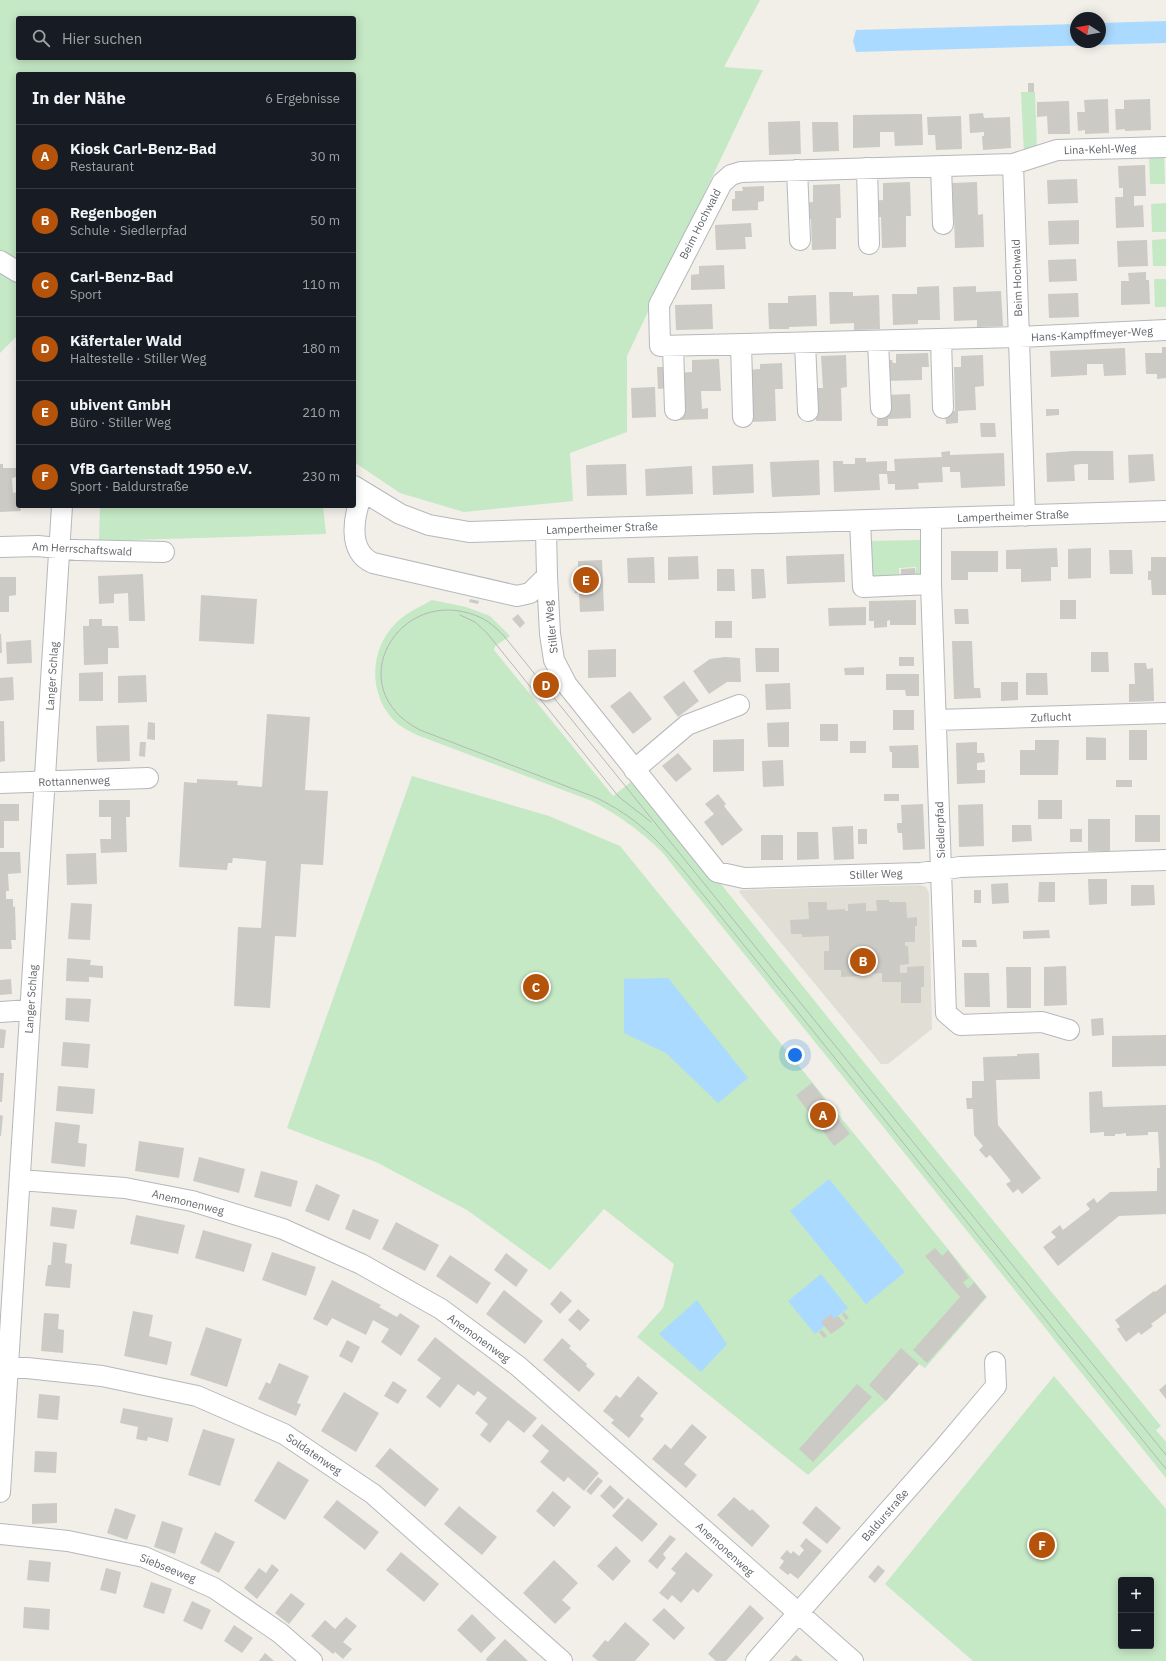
<!DOCTYPE html>
<html lang="de">
<head>
<meta charset="utf-8">
<style>
  body { margin:0; font-family:"IBM Plex Sans",sans-serif; background:#20242c; color:#f1f3f6 }
  .controls { position:absolute; right:12px; bottom:12px; display:grid; overflow:hidden; border-radius:4px; box-shadow:0 2px 10px #0003 }
  .controls button { width:36px; height:36px; display:grid; place-items:center; padding:0; border:0; border-bottom:1px solid #363941; background:#171b24; color:#f1f3f6; font:20px sans-serif }
  .compass { position:absolute; left:1070px; top:12px; width:36px; height:36px; border-radius:50%; background:#171b24; box-shadow:0 2px 10px #0003; rotate:281deg }
  .you { position:absolute; left:795px; top:1055px; width:14px; height:14px; margin:-10px; border:3px solid #fff; border-radius:50%; background:#1a73e8; box-shadow:0 0 0 6px #1a73e833 }
  .badge { display:grid; place-items:center; width:26px; height:26px; border-radius:50%; background:#b45309; color:#fff; font-size:13px; font-weight:700 }
  .pin { position:absolute; translate:-50% -50%; border:2px solid #fff; box-shadow:0 1px 4px #0006 }
  .list { margin:0; padding:0; list-style:none }
  h2 { display:flex; justify-content:space-between; align-items:center; height:52px; margin:0; padding:0 16px; font-size:17px }
  h2 small { font-size:13px; font-weight:400; color:#9ea1a6 }
  .list li { display:grid; grid-template-columns:26px 1fr auto; gap:12px; align-items:center; box-sizing:border-box; height:64px; padding:0 16px; border-top:1px solid #363941 }
  .list b { display:block; font-size:15px; white-space:nowrap }
  .list p { margin:0; font-size:13px; white-space:nowrap; color:#9ea1a6 }
  .list em { font-size:13px; font-style:normal; color:#9ea1a6 }
  .icon { flex:none; width:22px; height:22px; fill:none; stroke:currentColor; stroke-width:2; stroke-linecap:round; stroke-linejoin:round }
  .map { position:relative; flex:none; width:1166px; height:1661px; overflow:hidden }
  .search { position:absolute; background:#171b24; box-shadow:0 2px 10px #0003; left:16px; top:16px; width:340px; height:44px; display:flex; align-items:center; gap:10px; box-sizing:border-box; padding:0 14px; border-radius:4px; color:#9ea1a6; font-size:15px }
  .panel { position:absolute; background:#171b24; box-shadow:0 2px 10px #0003; left:16px; top:72px; width:340px; height:436px; border-radius:4px }
  .map>svg:first-child { display:block }
  .education { fill:#e1ded6 }
  .green { fill:#c5e8c5; fill-rule:evenodd }
  .water { fill:#aadaff }
  .building { fill:#cccac5 }
  .lines { fill:none; stroke-linecap:round; stroke-linejoin:round }
  .minor-casing { stroke:#b5b8bc; stroke-width:22 }
  .minor { stroke:#fff; stroke-width:20 }
  .tram { stroke:#b6b7b8; stroke-width:1 }
  .labels { text-anchor:middle; stroke-width:3; stroke-linejoin:round; paint-order:stroke }
  .street-label { font-size:11px; fill:#5f6368; stroke:#fff }
</style>
</head>
<body>
<div class="map">
<svg width="1166" height="1661" viewBox="0 0 1166 1661">
  <rect width="100%" height="100%" fill="#f1efe8"/>
  <path class="education" d="M920 885 926 887 929 893 932 1029 888 1064H881L739 892 740 890Z"/>
  <path class="green" d="M0 0H760L724 67 763 70 627 356V432L570 453 573 501 464 512 400 493 354 462V74H18V335L0 353ZM18 18H354V58H18Z
    M1021 92H1035L1037 150 1024 154Z
    M1164 154 1165 184H1150L1149 155Z
    M1166 203V232H1152L1151 204Z
    M1166 239V266H1153L1152 240Z
    M1154 279H1166V307H1155Z
    M100 506H323L326 534 99 541Z
    M922 540 924 575 916 576V567L899 568 900 581H872L865 541Z
    M432 600 466 607 490 616 510 636 495 646 494 650 613 796 636 778 862 1060 1161 1426 1156 1430 1166 1442V1478L662 852C638 829 621 817 592 801L417 735C407 730 397 725 390 716 368 688 371 648 396 623 405 613 420 607 432 600Z
    M412 776 549 816 620 846 987 1297 925 1368 919 1364 886 1401 808 1475 637 1337 663 1308 674 1264 604 1209 550 1270 467 1210 376 1162 287 1128Z
    M1054 1376 1166 1509V1661H973L885 1584ZM1121 1580H1151V1646H1121Z"/>
  <path class="water" d="M1166 21V43L856 52 853 41 856 30 1076 24V42H1100V23Z
    M668 978 748 1078 718 1103 666 1053 624 1033V979Z
    M829 1179 905 1272 866 1304 790 1211Z
    M821 1274 848 1308 815 1334 788 1301Z
    M697 1300 727 1344 701 1372 659 1334Z"/>
  <path class="building" d="M1028 83H1034V92H1028Z
    M1108 99 1109 133 1085 134V130L1078 131 1077 112H1085L1084 100Z
    M1150 99 1151 130 1125 131V129L1116 130 1115 109H1124V100Z
    M1069 101 1070 134H1048L1047 116 1037 117V102Z
    M983 113 984 118 1010 117 1011 148 983 150 982 136H984V132L970 133 969 114Z
    M922 114 923 145 895 146 894 132H880V147L853 148V115Z
    M961 116 962 149 936 150 935 135H928L927 117Z
    M800 121 801 154 769 155 768 122Z
    M812 122H838L839 151 813 152Z
    M1145 165 1146 196H1134V206L1143 205 1144 227 1116 228 1115 197H1123V188H1119L1118 166Z
    M1077 179 1078 203 1048 204 1047 180Z
    M910 182 911 216H906V247L882 248 881 217H872V201L883 200V183Z
    M977 182 978 215 983 214 984 247 955 248 954 216H946V200L953 199 952 183Z
    M840 184 841 218H836V249L812 250 811 219 802 220V203L813 202V185Z
    M764 186V201L758 202V210L732 211V199H735V191H743L742 187Z
    M1079 220V244L1049 245 1048 221Z
    M751 223 752 237H745L746 249 716 250 715 225Z
    M1147 240 1148 266 1118 267 1117 241Z
    M1076 259 1077 281 1049 282 1048 260Z
    M724 265 725 289 691 290V275L699 274V266Z
    M1146 272V280H1149L1150 304 1121 305V281H1129L1128 273Z
    M939 286 940 320H918V324L893 325 892 294H917V287Z
    M976 286V292L1001 291 1003 326 977 327V320L954 321 953 287Z
    M829 292H853V296L879 295 880 329 854 330V323L830 324Z
    M1078 293 1079 317 1049 318 1048 294Z
    M816 295 817 326 789 327V329H769L768 303H788V296Z
    M712 304 713 329 676 330 675 305Z
    M1162 347H1166V378L1157 379V374H1146L1145 353H1162Z
    M1125 348 1126 375 1104 376 1103 364H1087V375L1051 377 1050 351Z
    M928 353 929 367H922V380L883 381 882 360H892L893 363H896V354Z
    M846 355 847 387 841 388 842 421H816L815 388H823L821 356Z
    M983 355 984 386 975 387 976 410 958 411V423L946 424 945 411H955L954 367H961V356Z
    M719 359 721 391H701L702 409 708 408V419L679 420 677 373 692 372V360Z
    M782 363 783 389H775L776 421 750 422 746 370 760 369V364Z
    M657 367H669L670 388 658 389Z
    M655 387 656 417 632 418 631 388Z
    M910 394 911 418 888 419V426H877V413L887 395Z
    M1046 409H1059V415L1046 416Z
    M980 423H995L996 437H981Z
    M950 451V455L1004 453 1005 486 961 488 960 472H950V467H942L943 482 918 483 919 489 895 490V484H888L887 474H879L880 490 834 492 833 461H843V464H855V458H866V462L887 461V471H895L894 459 942 457 941 452Z
    M1074 451H1113L1114 480H1088V464H1081L1074 465 1075 481 1047 482 1046 453Z
    M1153 454 1155 481 1129 483 1128 455Z
    M819 460 820 495 772 497 770 462Z
    M0 464H3V468H16V477L12 478 13 493 18 492V506H20L21 511 0 512Z
    M626 464 627 495 587 496 586 465Z
    M753 464 754 493 713 495 712 466Z
    M692 466 693 494 646 496 645 469Z
    M1057 548 1058 567H1051V581L1021 582V569H1006V550Z
    M1091 548V578L1068 579V549Z
    M1109 550H1132L1133 574H1110Z
    M951 551H998V572H968V580H951Z
    M844 554 845 582 787 584 786 556Z
    M698 556 699 579 668 580V557Z
    M654 557 655 583H628L627 558Z
    M1151 557H1166V595H1152L1151 580H1148V571H1151Z
    M602 560 604 611 580 612 579 593H575L574 573H578V561Z
    M915 568 916 576H901V569Z
    M717 569H734L735 591H717Z
    M751 569H764L766 598 752 599Z
    M143 574 145 621H129L128 593 114 594V603L99 604 98 576Z
    M0 577H16V595L9 596V612H0Z
    M201 595 257 599 254 644 199 641Z
    M470 599 479 601 478 604 469 602Z
    M916 600V625H890V620L887 621V627L874 628V621H869V601Z
    M1060 600H1076V619H1060Z
    M866 607V625L829 626 828 608Z
    M954 609H968L969 624H955Z
    M518 614 525 623 520 628 512 619Z
    M89 619H102V626H118L119 648H108V664L84 665 83 626H89Z
    M715 621H732V638H715Z
    M0 634H1L2 653H0Z
    M31 640 32 663 7 664 6 642Z
    M952 641H972L974 688H980L981 698 954 699Z
    M755 648H779V672H756Z
    M616 649V677L588 678V650Z
    M1091 652H1108L1109 672H1091Z
    M725 657 740 658 741 682H727L709 694 693 671 710 659Z
    M899 657H914V666H899Z
    M1134 663H1146L1147 669 1153 668 1154 701 1129 702V684H1135Z
    M864 667V675H845L844 668Z
    M103 672V701H79V673Z
    M1026 673H1047L1048 695H1026Z
    M549 674 556 682 553 685 546 677Z
    M886 674H919V696H906L905 690H886Z
    M146 675 147 702 118 703V676Z
    M13 677 14 700 0 701V678Z
    M684 681 699 701 678 717 663 697Z
    M1001 682H1018V700L1001 701Z
    M790 683 791 709 766 710 765 684Z
    M630 691 652 719 633 734 610 706Z
    M893 710H914V730H893Z
    M267 714 310 717 305 790 328 791 323 865 301 864 296 937 275 936 270 1008 234 1006 238 927 261 928 266 861 233 858 232 863H228L227 870 179 867 184 782 197 783V779L238 781 237 785 262 787Z
    M0 721H4L5 761 0 762Z
    M148 722 155 723V740L147 739Z
    M789 722V747H768L767 723Z
    M820 724H838V741H820Z
    M129 725 130 761 97 762 96 726Z
    M1129 730H1147V760H1129Z
    M1086 737 1106 738V760H1086Z
    M744 739V771L713 772V740Z
    M1035 740H1059L1058 775H1020V750H1035Z
    M850 741H866V753H850Z
    M140 742H146L145 757 139 756Z
    M977 742V753H984L985 762 977 763V770H985V783L957 784 956 743Z
    M918 745 919 768H892V752H890L889 746Z
    M678 753 692 769 676 782 662 766Z
    M783 760 784 786 763 787 762 761Z
    M1116 780H1132V787H1116Z
    M718 794 726 804 724 806 743 830 722 846 704 822 714 814 705 804Z
    M884 794H899V801H884Z
    M99 800H130V817H126L127 852 101 853 100 839H111V817H99Z
    M1038 800H1062V819H1038Z
    M0 804H19V821H4V848H0Z
    M923 804 925 849 903 850 902 833H898L897 828V823H902L901 805Z
    M983 804 984 846 959 847 958 805Z
    M1135 815H1160V842H1135Z
    M1088 819H1110V851H1088Z
    M1012 825H1031L1032 841 1012 842Z
    M853 826 854 859 834 860 832 827Z
    M858 829H867V844H858Z
    M1070 829H1082V842H1070Z
    M797 832H818L819 859 797 860Z
    M761 835H783V860H761Z
    M0 852H20L21 873 8 874 9 891H6V899H13V907L15 906 16 940H11L12 949H0Z
    M96 853 97 884 67 885 66 854Z
    M1088 879H1107V904L1089 905Z
    M1039 882H1055V902H1038Z
    M1008 883 1009 903 992 904 991 884Z
    M1131 885H1154L1155 905 1131 906Z
    M974 890H981V903H974Z
    M876 900H889V902H906L907 918 917 917V926H915V942H905V946H908L909 964 900 965V973H907V967L924 966V987H921V1003H901V982H882V973L865 974V969H860V976L841 977V970H824V951H829V936L802 937V934H791L790 920 809 919 808 902H827V910L845 909V911H848V904L866 903V911H877Z
    M71 903 92 904 90 940 68 939Z
    M1049 930 1050 938 1023 939V931Z
    M962 940H976L977 947H962Z
    M67 958 91 960 90 965 103 966V978L89 977V982L66 981Z
    M1066 966 1067 1005 1044 1006V967Z
    M1006 967H1031V1008H1007Z
    M964 973H989L990 1007H965Z
    M11 979 12 994 0 995V980Z
    M66 998 91 999 89 1022 65 1020Z
    M1103 1018 1104 1035 1092 1036 1091 1019Z
    M0 1029 6 1030 4 1048H0Z
    M1166 1035V1066L1112 1067V1036Z
    M63 1042 90 1044 88 1068 61 1066Z
    M1039 1053 1040 1079 996 1080 998 1125 1041 1178 1022 1194 1018 1189 1013 1193 1006 1184 1011 1181 990 1155 986 1158 979 1150 983 1146 974 1135 973 1109H967L966 1098H972V1081H984L983 1057 1017 1056V1054Z
    M0 1073H4L2 1102H0Z
    M812 1083 850 1134 834 1146 796 1095Z
    M58 1086 95 1089 93 1114 56 1111Z
    M1102 1091 1103 1107 1166 1105V1214L1119 1216 1058 1266 1043 1247 1056 1237 1051 1232 1060 1225 1063 1230 1090 1209 1086 1204 1094 1198 1097 1203 1110 1192 1157 1191V1168H1160L1158 1132H1148V1135L1126 1136V1133L1120 1134H1115V1136H1104V1132L1090 1133 1089 1092Z
    M0 1115 3 1116 1 1136H0Z
    M55 1122 80 1125 78 1143 87 1144 85 1167 51 1163Z
    M139 1141 184 1148 179 1178 135 1171Z
    M199 1157 245 1169 239 1193 193 1181Z
    M261 1171 298 1181 291 1207 254 1197Z
    M316 1184 340 1195 329 1221 305 1211Z
    M52 1207 77 1210 74 1229 50 1226Z
    M353 1209 379 1220 370 1240 345 1229Z
    M136 1215 185 1225 178 1254 130 1244Z
    M396 1222 439 1245 425 1271 382 1249Z
    M203 1230 252 1244 244 1272 195 1258Z
    M53 1242 67 1244 65 1263 72 1264 70 1288 45 1286 48 1265H51Z
    M935 1248 942 1256 948 1250 969 1278 963 1282 968 1289 974 1282 986 1297 927 1363 913 1350 960 1297 925 1256Z
    M272 1252 316 1267 306 1296 262 1280Z
    M506 1253 528 1270 516 1287 494 1270Z
    M450 1255 491 1283 477 1304 436 1276Z
    M332 1280 381 1305 379 1307 397 1317 400 1313 420 1326 401 1356 381 1342 389 1329 373 1320 366 1335 332 1318 327 1326 313 1319Z
    M1166 1284V1313L1151 1324 1153 1326 1141 1335 1139 1332 1126 1342 1117 1329 1120 1327 1115 1320 1154 1291 1155 1292Z
    M504 1290 543 1321 525 1344 486 1314Z
    M561 1291 572 1301 560 1314 550 1304Z
    M578 1309 590 1320 580 1331 568 1320Z
    M133 1311 153 1315 149 1336 172 1342 167 1365 124 1356Z
    M844 1312 849 1318 846 1320 842 1314Z
    M44 1313 59 1314 58 1329 64 1330 63 1353 41 1351Z
    M831 1314 834 1319 838 1316 845 1324 831 1334 821 1322Z
    M206 1327 242 1339 227 1387 190 1375Z
    M822 1330 827 1336 824 1338 819 1332Z
    M435 1337 537 1418 524 1433 508 1420 490 1443 480 1435 488 1424 475 1413 487 1398 478 1391 474 1396 458 1384 440 1408 426 1397 441 1378 417 1360Z
    M562 1338 571 1346 569 1348 587 1364 586 1366 595 1374 579 1392 543 1360Z
    M347 1340 360 1347 352 1363 339 1356Z
    M901 1348 919 1364 886 1401 869 1385Z
    M279 1363 309 1376 297 1403 301 1404 296 1416 258 1399 266 1382 270 1384Z
    M638 1376 658 1393 640 1416 644 1419 629 1438 611 1423 614 1420 603 1411 616 1395 620 1398Z
    M393 1381 407 1390 398 1404 384 1396Z
    M857 1384 872 1397 813 1462 799 1449Z
    M1166 1384V1399L1159 1390Z
    M344 1392 379 1413 356 1452 321 1431Z
    M39 1394 60 1396 58 1420 37 1418Z
    M123 1408 173 1418 168 1442 148 1437 147 1441 136 1439 138 1427 120 1423Z
    M542 1424 599 1473 584 1491 568 1477 564 1482 540 1462 549 1451 532 1436Z
    M692 1424 707 1437 684 1464 697 1475 686 1488 652 1459 665 1444 671 1449Z
    M203 1429 235 1439 220 1486 188 1475Z
    M390 1448 439 1489 425 1507 375 1466Z
    M35 1451 57 1452 56 1473 34 1472Z
    M278 1461 309 1480 285 1520 254 1501Z
    M598 1477 603 1481 591 1495 586 1491Z
    M610 1485 624 1498 614 1509 600 1496Z
    M553 1491 571 1507 554 1527 536 1511Z
    M734 1497 750 1511 752 1509 770 1526 752 1547 717 1515Z
    M628 1498 658 1524 642 1542 612 1516Z
    M337 1500 379 1532 365 1550 323 1517Z
    M57 1503V1523L32 1524V1504Z
    M459 1506 497 1537 482 1555 444 1524Z
    M816 1506 841 1528 827 1544 802 1523Z
    M115 1508 136 1515 127 1540 107 1533Z
    M162 1521 183 1528 175 1554 154 1547Z
    M215 1532 235 1542 219 1573 200 1563Z
    M670 1535 676 1539 663 1554 666 1558 657 1569 648 1561Z
    M806 1538 822 1551 798 1579 790 1573 788 1575 779 1568 784 1561 780 1558 787 1550 791 1554 793 1551 799 1556 804 1550 800 1546Z
    M616 1546 631 1561 613 1581 597 1566Z
    M401 1552 439 1584 424 1602 386 1570Z
    M686 1552 713 1575 698 1593 693 1589 681 1603 672 1595 668 1600 659 1593 676 1573 671 1569Z
    M29 1560 51 1562 49 1582 27 1580Z
    M554 1560 578 1583 562 1600 571 1608 555 1624 523 1593Z
    M272 1564 279 1570 257 1599 244 1588 259 1568 266 1573Z
    M878 1565 885 1571 875 1583 868 1577Z
    M106 1568 121 1572 116 1594 100 1590Z
    M151 1582 172 1589 164 1614 143 1607Z
    M291 1593 305 1604 289 1624 275 1613Z
    M192 1601 211 1610 202 1630 183 1621Z
    M750 1605 764 1618 726 1661H716L708 1654Z
    M24 1607 50 1609 49 1630 23 1628Z
    M664 1608 685 1628 674 1640 652 1620Z
    M472 1614 496 1638 481 1653 457 1630Z
    M346 1617 357 1626 343 1642 352 1649 343 1659 335 1652 333 1654 311 1636 325 1620 335 1629Z
    M625 1622 650 1644 635 1661H598L592 1656 605 1640 608 1642Z
    M234 1625 253 1638 242 1653 224 1641Z
    M505 1639 528 1661H487L486 1659Z
    M265 1653 274 1661H259Z
    M796 1655 803 1661H790Z"/>
  <g class="lines">
    <g class="minor-casing">
      <path id="minor" d="M1166 147 1057 150 1013 164 741 172 731 175 722 183 659 305 660 346 1019 337 1166 330
        M1013 164 1025 516
        M941 166 943 224
        M867 168 869 244
        M797 170 800 240
        M0 261 18 272
        M941 339 943 408
        M878 341 881 408
        M805 343 808 411
        M741 344 743 417
        M673 346 675 410
        M354 486 400 514 429 525 469 532 1166 511
        M363 492C354 514 346 551 373 563L517 596 530 593 547 576
        M931 519V584L946 1013 960 1025 1042 1022 1069 1030
        M860 521 863 587 931 584
        M546 530 547 576 550 634 554 660 567 685 717 872 744 878 921 873 960 867 1166 860
        M0 547 38 546 77 550 164 552
        M937 720 1166 713
        M634 770 687 725 739 705
        M0 783 148 778
        M0 1012 30 1010
        M20 1180 125 1188 192 1201 283 1229 361 1264 441 1309 518 1366 853 1661
        M8 1366 102 1376 197 1396 284 1434 373 1494 562 1661
        M0 1492 62 506
        M0 1534 68 1541 144 1557 214 1588 280 1633 312 1661
        M756 1661 942 1450 996 1386 995 1362"/>
    </g>
    <use href="#minor" class="minor"/>
    <path class="tram" d="M460 615 475 622 487 633 619 797 651 822
      M1166 1455 504 636C496 628 488 620 477 616 399 584 338 688 420 730L597 798C637 818 656 838 685 872L1166 1469"/>
  </g>
  <g class="labels">
    <g class="street-label">
      <text transform="translate(1100 149) rotate(-2)" y="4">Lina-Kehl-Weg</text>
      <text transform="translate(700 224) rotate(-63)" y="4">Beim Hochwald</text>
      <text transform="translate(1017 278) rotate(-92)" y="4">Beim Hochwald</text>
      <text transform="translate(1092 334) rotate(-3)" y="4">Hans-Kampffmeyer-Weg</text>
      <text transform="translate(1013 516) rotate(-2)" y="4">Lampertheimer Straße</text>
      <text transform="translate(602 528) rotate(-2)" y="4">Lampertheimer Straße</text>
      <text transform="translate(82 549) rotate(3)" y="4">Am Herrschaftswald</text>
      <text transform="translate(551 627) rotate(-96)" y="4">Stiller Weg</text>
      <text transform="translate(52 676) rotate(-86)" y="4">Langer Schlag</text>
      <text transform="translate(1051 717) rotate(-2)" y="4">Zuflucht</text>
      <text transform="translate(74 781) rotate(-2)" y="4">Rottannenweg</text>
      <text transform="translate(940 830) rotate(-92)" y="4">Siedlerpfad</text>
      <text transform="translate(876 874) rotate(-2)" y="4">Stiller Weg</text>
      <text transform="translate(31 999) rotate(-86)" y="4">Langer Schlag</text>
      <text transform="translate(188 1202) rotate(14)" y="4">Anemonenweg</text>
      <text transform="translate(479 1338) rotate(36)" y="4">Anemonenweg</text>
      <text transform="translate(314 1454) rotate(34)" y="4">Soldatenweg</text>
      <text transform="translate(885 1515) rotate(-49)" y="4">Baldurstraße</text>
      <text transform="translate(725 1549) rotate(42)" y="4">Anemonenweg</text>
      <text transform="translate(168 1568) rotate(22)" y="4">Siebseeweg</text>
    </g>
  </g>
</svg>
<div class="controls">
<button>+</button>
<button>−</button>
</div>
<svg class="compass" viewBox="-18 -18 36 36"><path d="M0-13l5 13h-10z" fill="#e53935"/><path d="M0 13l5-13h-10z" fill="#9ea1a6"/></svg>
<div class="you"></div>
<div class="pin badge" style="left:823px;top:1115px">A</div>
<div class="pin badge" style="left:863px;top:961px">B</div>
<div class="pin badge" style="left:536px;top:987px">C</div>
<div class="pin badge" style="left:546px;top:685px">D</div>
<div class="pin badge" style="left:586px;top:580px">E</div>
<div class="pin badge" style="left:1042px;top:1545px">F</div>
<div class="search"><svg class="icon" aria-label="search" viewBox="0 0 24 24"><circle cx="10" cy="10" r="6"/><path d="M15 15l6 6"/></svg>Hier suchen</div>
<section class="panel">
<h2>In der Nähe<small>6 Ergebnisse</small></h2>
<ul class="list">
<li><span class="badge">A</span><div><b>Kiosk Carl-Benz-Bad</b><p>Restaurant</p></div><em>30 m</em></li>
<li><span class="badge">B</span><div><b>Regenbogen</b><p>Schule · Siedlerpfad</p></div><em>50 m</em></li>
<li><span class="badge">C</span><div><b>Carl-Benz-Bad</b><p>Sport</p></div><em>110 m</em></li>
<li><span class="badge">D</span><div><b>Käfertaler Wald</b><p>Haltestelle · Stiller Weg</p></div><em>180 m</em></li>
<li><span class="badge">E</span><div><b>ubivent GmbH</b><p>Büro · Stiller Weg</p></div><em>210 m</em></li>
<li><span class="badge">F</span><div><b>VfB Gartenstadt 1950 e.V.</b><p>Sport · Baldurstraße</p></div><em>230 m</em></li>
</ul>
</section>
</div>
</body>
</html>
